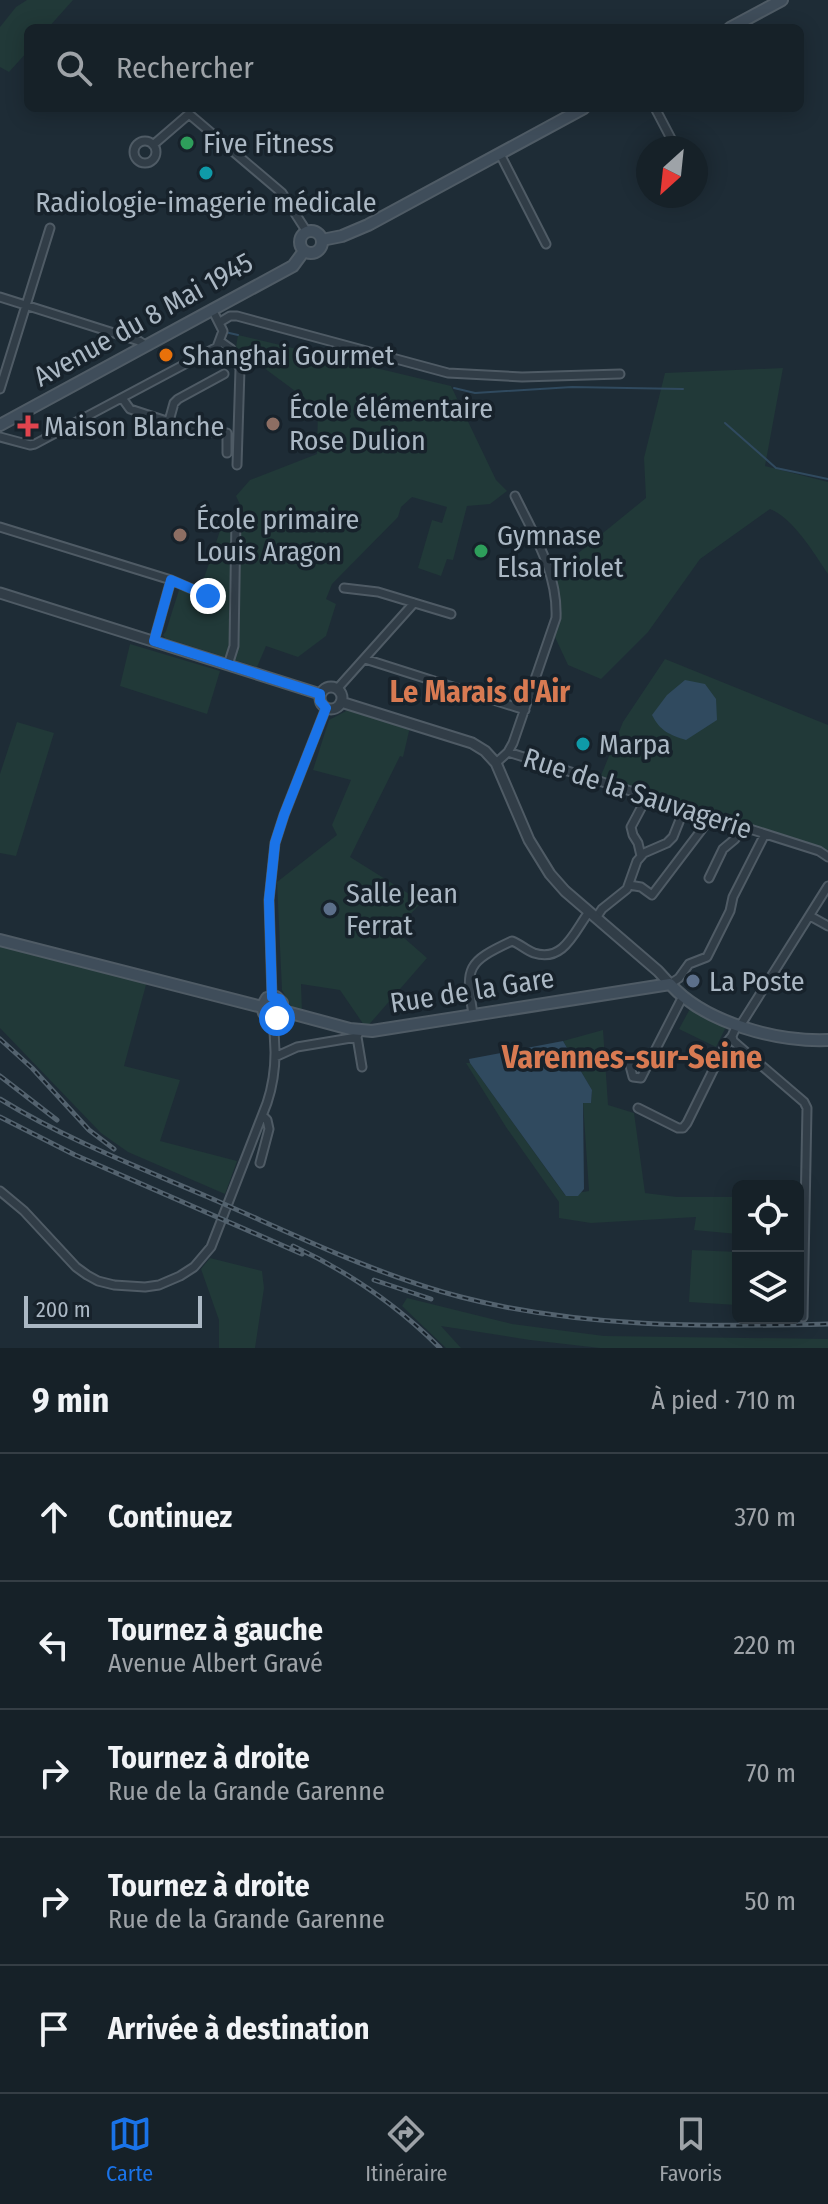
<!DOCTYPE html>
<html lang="fr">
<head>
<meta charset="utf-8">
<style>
  body { margin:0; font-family:"Fira Sans Condensed",sans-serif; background:#232e34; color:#f1f3f6 }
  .controls { position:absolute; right:24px; bottom:24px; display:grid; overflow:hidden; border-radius:12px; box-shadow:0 4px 20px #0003 }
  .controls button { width:72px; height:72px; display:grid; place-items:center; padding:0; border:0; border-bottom:2px solid #353e45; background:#162128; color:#f1f3f6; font:40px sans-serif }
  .compass { position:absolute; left:636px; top:136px; width:72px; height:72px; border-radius:50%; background:#162128; box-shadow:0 4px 20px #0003; rotate:207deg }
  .scale { position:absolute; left:24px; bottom:20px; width:178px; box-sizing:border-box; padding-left:8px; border:4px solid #abb8c4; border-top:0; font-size:22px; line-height:28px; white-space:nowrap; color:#abb8c4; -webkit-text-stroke:6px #17222b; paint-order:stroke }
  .stop { position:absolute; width:24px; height:24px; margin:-18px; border:6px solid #1a73e8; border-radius:50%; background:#fff }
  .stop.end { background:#1a73e8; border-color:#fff; box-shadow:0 2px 8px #0008 }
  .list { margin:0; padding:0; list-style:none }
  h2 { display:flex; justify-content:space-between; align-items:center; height:104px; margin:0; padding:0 32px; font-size:34px }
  h2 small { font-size:26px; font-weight:400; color:#9ea3a8 }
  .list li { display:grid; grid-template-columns:52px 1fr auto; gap:24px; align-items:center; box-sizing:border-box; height:128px; padding:0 32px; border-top:2px solid #353e45 }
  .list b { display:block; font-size:30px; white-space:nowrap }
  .list p { margin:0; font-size:26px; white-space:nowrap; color:#9ea3a8 }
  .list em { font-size:26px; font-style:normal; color:#9ea3a8 }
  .icon { flex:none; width:44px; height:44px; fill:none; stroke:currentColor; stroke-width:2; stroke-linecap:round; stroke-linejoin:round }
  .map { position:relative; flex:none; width:828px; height:1348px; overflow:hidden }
  .search { position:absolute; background:#162128; box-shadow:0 4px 20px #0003; left:24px; right:24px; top:24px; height:88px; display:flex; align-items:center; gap:20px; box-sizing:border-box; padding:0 28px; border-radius:12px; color:#9ea3a8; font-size:30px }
  .sheet { height:744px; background:#162128 }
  nav { display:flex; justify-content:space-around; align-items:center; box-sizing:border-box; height:112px; border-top:2px solid #353e45; background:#162128; font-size:22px; color:#9ea3a8 }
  nav a { display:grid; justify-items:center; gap:4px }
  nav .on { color:#1a73e8 }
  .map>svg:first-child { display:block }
  .green { fill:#213938 }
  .water { fill:#304a5f }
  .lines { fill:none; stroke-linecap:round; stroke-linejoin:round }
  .stream { stroke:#304a5f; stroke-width:2 }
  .minor-casing { stroke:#4f5b65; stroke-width:11 }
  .tertiary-casing { stroke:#4f5b65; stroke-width:13 }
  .secondary-casing { stroke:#4f5b65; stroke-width:14 }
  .minor { stroke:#313d47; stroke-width:7 }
  .tertiary { stroke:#313d47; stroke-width:9 }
  .secondary { stroke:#3f4d5a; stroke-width:10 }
  .rail-casing { stroke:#53626e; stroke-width:5 }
  .rail { stroke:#17222b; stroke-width:2; stroke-dasharray:6; stroke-linecap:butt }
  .route { stroke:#1a73e8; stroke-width:10 }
  .leisure-dot { fill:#2e9e5b; stroke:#17222b; stroke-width:3 }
  .culture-dot { fill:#0f9aa8; stroke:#17222b; stroke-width:3 }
  .food-dot { fill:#e8710a; stroke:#17222b; stroke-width:3 }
  .education-dot { fill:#8d6e63; stroke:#17222b; stroke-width:3 }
  .health-dot { fill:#e0444e; stroke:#17222b; stroke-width:3 }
  .service-dot { fill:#5c6f8a; stroke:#17222b; stroke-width:3 }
  .labels { text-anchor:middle; stroke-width:7; stroke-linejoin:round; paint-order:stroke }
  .poi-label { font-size:28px; fill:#abb8c4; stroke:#17222b; text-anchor:start }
  .street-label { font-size:28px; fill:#abb8c4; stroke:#17222b }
  .neighbourhood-label { font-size:30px; font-weight:bold; fill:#d87a52; stroke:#17222b }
  .quarter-label { font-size:32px; font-weight:bold; fill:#d87a52; stroke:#17222b }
</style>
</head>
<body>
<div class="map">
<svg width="828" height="1348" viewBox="0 0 828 1348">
  <rect width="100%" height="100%" fill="#1e2c36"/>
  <path class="green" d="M27 0H73L48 28H28V51L9 72 0 67V27L16 7Z
    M238 335 451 386 496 480 507 491 490 504 467 506 453 560 447 559 441 576 418 568 432 520 442 523 447 507 412 497 401 507 398 517 332 584 326 599 336 604 326 636 298 657 266 646 257 667 165 638 163 635 166 631 179 590 191 593 193 596 210 599 212 592 201 587 224 519 245 515 236 496 250 480 317 454 318 408 236 347Z
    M783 368 765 466 828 482V574C814 553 793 518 770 509L700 559 648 632 601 679 568 665 555 637 561 606 555 575 571 559 646 498 644 458 665 373Z
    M130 644 220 671 207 714 120 686Z
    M665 659 828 725V853L600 778 623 722Z
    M348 710 410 727 403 757 400 756 350 857 422 902 395 930 427 958 366 1028 340 990 301 984 302 1013 292 1008 282 990 277 882 337 835 332 825 351 780 313 770 329 720Z
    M17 722 54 733 16 856 0 853V774Z
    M0 944 147 981 124 1066 180 1080 160 1141 237 1161 225 1194 128 1152 101 1133 0 1028Z
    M691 1007 727 1025 716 1047 679 1029Z
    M603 1030 608 1105 634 1113 645 1193 677 1197H738V1234L694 1230 696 1217 591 1223 559 1218V1202L506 1127 466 1063H470L565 1195 589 1191 583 1103 591 1102 592 1090 563 1041Z
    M692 1250 738 1252V1315L737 1305 689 1302Z
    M210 1258 262 1271 264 1288 255 1348H219V1320L201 1269Z
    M407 1298 512 1324 604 1336 828 1339V1348H600L530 1340 441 1326 461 1348H446L402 1306Z"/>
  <path class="water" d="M685 680 705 684 716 699 717 720 686 740C670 735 660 731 652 715L667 695Z
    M563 1041 592 1090 591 1103H583L584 1189 578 1196H566L470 1063 469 1059Z"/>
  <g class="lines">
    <path class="stream" d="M225 332 238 335
      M454 388 475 393 572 387 683 389
      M725 423 776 468 828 479"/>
    <g class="minor-casing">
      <path id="minor" d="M655 108 676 148
        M134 152a11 11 0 1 1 22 0a11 11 0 1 1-22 0Z
        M153 145 189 114 282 193 307 232
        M500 154 546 244
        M0 297 139 341 145 345
        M220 322 230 316H237L448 373 522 377 620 374
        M221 342 231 349 240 369 237 465
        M0 389 50 228
        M122 398 130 409 200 432 227 433V453
        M169 421 174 403 178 399 224 374
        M0 437 30 445 35 444 217 347 223 331 212 309
        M0 527 171 580 208 596
        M344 588 378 592 451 614
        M154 641 171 580
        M365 659 525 710
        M228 665 234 646 236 517
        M337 689 414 603
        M508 752 819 851 828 857
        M496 763 508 752 513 743 556 618C558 573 534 535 515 496
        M641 856 638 843 633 835 631 827 648 795
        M709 878 723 849 735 839 744 827
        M629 885 641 887 652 895 712 816
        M810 916 828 926
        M596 918 602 909 627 889 637 861 644 853 667 843 673 837 685 807
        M670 984 679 978 689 964 707 957 730 911 733 897 765 834
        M272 997 269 900 275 843 284 815 326 708
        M473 1014C465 967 467 962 512 941 520 944 526 950 534 953 564 963 575 930 589 912
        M737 1025 732 1036 733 1041 804 1102 807 1108 803 1317
        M740 1026 828 886
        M359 1032 357 1037 362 1067
        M275 1057 297 1047 357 1037
        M651 1057 629 1062 633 1077 641 1078 682 998
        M638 1108 678 1128H683L687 1123 727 1042 732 1036
        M260 1163 269 1129 267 1120 263 1116
        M0 1191 24 1211 76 1267 87 1275 98 1281 114 1285 145 1287 159 1285 180 1276 194 1267 211 1247 267 1103C276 1076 277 1047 272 1019"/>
    </g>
    <g class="tertiary-casing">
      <path id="tertiary" d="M0 593 320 694
        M320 698a11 11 0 1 1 22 0a11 11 0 1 1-22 0Z
        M341 702 472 743 485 751 496 763 529 840 550 874 565 891 658 971 670 984"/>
    </g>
    <g class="secondary-casing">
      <path id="secondary" d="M730 28 782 0
        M300 242a11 11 0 1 1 22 0a11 11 0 1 1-22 0Z
        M322 240 342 236 368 225 584 108
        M0 425 293 266 304 251
        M0 940 262 1007
        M262 1007 267 998 276 997 282 1003 283 1011
        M262 1007 264 1013 272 1019 279 1017 283 1011
        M283 1011 350 1029 372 1031 670 984C705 1023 777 1042 828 1040"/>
    </g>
    <use href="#minor" class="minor"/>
    <use href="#tertiary" class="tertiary"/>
    <use href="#secondary" class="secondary"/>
    <g class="rail-casing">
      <path id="rail" d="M0 1039 32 1068 89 1130 114 1149
        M0 1076 57 1120
        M0 1099C65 1139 138 1167 208 1197 291 1233 373 1274 461 1297 580 1328 706 1327 828 1324
        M0 1117 75 1155 302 1254
        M293 1246C349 1272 397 1305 440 1348
        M374 1280 431 1299"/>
    </g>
    <use href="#rail" class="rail"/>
  </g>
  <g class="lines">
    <path class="route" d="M208 596 171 580 154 641 320 694V701L326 708 284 815 275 843 269 900 272 997 280 999 284 1007 282 1013 277 1018"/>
  </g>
  <g class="leisure-dot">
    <circle cx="187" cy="143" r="8"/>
    <circle cx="481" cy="551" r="8"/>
  </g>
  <g class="culture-dot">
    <circle cx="206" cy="173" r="8"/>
    <circle cx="583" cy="744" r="8"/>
  </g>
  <circle class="food-dot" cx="166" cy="355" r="8"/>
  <g class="education-dot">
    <circle cx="273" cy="424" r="8"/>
    <circle cx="180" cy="535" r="8"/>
  </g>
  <path class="health-dot" d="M24 414h8v8h8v8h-8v8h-8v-8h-8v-8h8z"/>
  <g class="service-dot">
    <circle cx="330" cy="909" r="8"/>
    <circle cx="693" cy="981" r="8"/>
  </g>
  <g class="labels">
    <g class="poi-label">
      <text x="203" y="153">Five Fitness</text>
      <text x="206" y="212" text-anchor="middle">Radiologie-imagerie médicale</text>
      <text x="182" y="365">Shanghai Gourmet</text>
      <text x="289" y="418">École élémentaire<tspan x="289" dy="32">Rose Dulion</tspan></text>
      <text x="44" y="436">Maison Blanche</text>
      <text x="196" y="529">École primaire<tspan x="196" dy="32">Louis Aragon</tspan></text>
      <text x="497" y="545">Gymnase<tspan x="497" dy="32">Elsa Triolet</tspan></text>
      <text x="599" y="754">Marpa</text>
      <text x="346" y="903">Salle Jean<tspan x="346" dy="32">Ferrat</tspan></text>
      <text x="709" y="991">La Poste</text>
    </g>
    <g class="street-label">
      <text transform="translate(143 319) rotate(-29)" y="10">Avenue du 8 Mai 1945</text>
      <text transform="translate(638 793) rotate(18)" y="10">Rue de la Sauvagerie</text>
      <text transform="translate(472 990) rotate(-9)" y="10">Rue de la Gare</text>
    </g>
    <g class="neighbourhood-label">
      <text x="480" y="702">Le Marais d'Air</text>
    </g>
    <g class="quarter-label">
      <text x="632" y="1068">Varennes-sur-Seine</text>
    </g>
  </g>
</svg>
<div class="controls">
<button><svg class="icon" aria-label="locate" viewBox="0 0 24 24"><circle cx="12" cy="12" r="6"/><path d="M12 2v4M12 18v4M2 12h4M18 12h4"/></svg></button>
<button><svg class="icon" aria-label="layers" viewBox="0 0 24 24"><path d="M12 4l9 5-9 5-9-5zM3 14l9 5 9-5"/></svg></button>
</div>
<svg class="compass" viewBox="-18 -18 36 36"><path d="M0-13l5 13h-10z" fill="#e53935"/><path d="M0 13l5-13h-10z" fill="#9ea3a8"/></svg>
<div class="scale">200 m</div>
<div class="stop" style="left:277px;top:1018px"></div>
<div class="stop end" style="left:208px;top:596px"></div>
<div class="search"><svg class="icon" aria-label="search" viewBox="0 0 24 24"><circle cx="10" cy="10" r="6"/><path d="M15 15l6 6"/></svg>Rechercher</div>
</div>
<section class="sheet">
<h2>9 min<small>À pied · 710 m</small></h2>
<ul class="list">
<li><svg class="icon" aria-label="ahead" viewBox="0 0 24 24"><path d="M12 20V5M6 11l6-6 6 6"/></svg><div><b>Continuez</b></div><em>370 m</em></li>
<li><svg class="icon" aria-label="left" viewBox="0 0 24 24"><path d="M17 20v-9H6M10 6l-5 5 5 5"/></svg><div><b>Tournez à gauche</b><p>Avenue Albert Gravé</p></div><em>220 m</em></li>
<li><svg class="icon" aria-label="right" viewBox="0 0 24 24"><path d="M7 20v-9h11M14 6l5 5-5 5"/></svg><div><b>Tournez à droite</b><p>Rue de la Grande Garenne</p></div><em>70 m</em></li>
<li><svg class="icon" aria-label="right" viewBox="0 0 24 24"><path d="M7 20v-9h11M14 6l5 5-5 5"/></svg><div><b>Tournez à droite</b><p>Rue de la Grande Garenne</p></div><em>50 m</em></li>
<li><svg class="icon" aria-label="arrive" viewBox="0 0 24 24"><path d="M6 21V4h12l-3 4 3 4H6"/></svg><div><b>Arrivée à destination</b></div></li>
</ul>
</section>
<nav>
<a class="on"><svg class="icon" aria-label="map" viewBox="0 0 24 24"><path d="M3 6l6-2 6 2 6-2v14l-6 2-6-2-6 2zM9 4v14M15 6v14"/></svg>Carte</a>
<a><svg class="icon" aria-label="directions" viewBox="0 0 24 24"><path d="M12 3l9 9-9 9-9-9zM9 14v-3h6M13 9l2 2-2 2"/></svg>Itinéraire</a>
<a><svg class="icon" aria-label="saved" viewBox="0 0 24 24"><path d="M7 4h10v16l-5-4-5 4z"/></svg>Favoris</a>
</nav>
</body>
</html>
